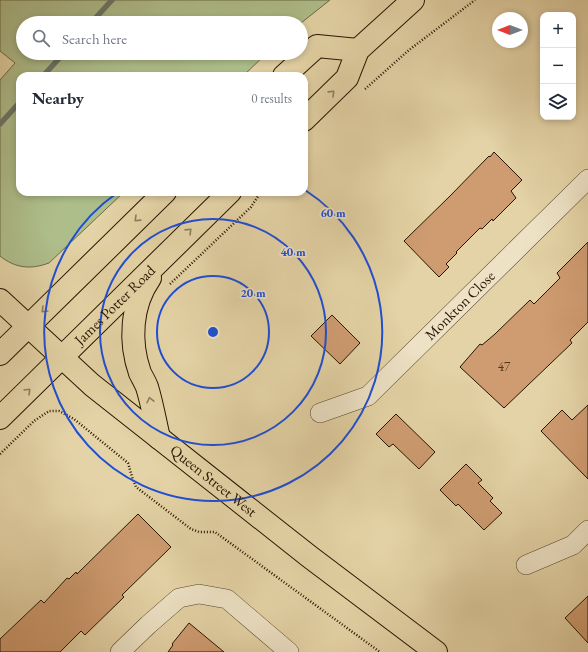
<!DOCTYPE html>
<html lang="en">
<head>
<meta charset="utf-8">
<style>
  body { margin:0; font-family:"EB Garamond",serif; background:#f6f6f7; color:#1f2937 }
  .controls { position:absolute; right:12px; top:12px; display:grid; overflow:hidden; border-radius:8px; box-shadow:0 2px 6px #0003 }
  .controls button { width:36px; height:36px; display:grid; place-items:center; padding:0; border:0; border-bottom:1px solid #e0e1e3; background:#fff; color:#1f2937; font:20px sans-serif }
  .compass { position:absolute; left:492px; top:12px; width:36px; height:36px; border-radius:50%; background:#fff; box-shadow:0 2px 6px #0003; rotate:270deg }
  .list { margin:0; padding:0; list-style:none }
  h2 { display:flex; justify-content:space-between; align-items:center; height:52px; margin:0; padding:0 16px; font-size:17px }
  h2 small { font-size:13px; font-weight:400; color:#747a83 }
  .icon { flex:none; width:22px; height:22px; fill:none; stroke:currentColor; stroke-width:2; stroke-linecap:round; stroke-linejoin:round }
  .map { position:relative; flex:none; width:588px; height:652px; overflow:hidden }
  .search { position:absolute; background:#fff; box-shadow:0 2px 6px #0003; left:16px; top:16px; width:292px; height:44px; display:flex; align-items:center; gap:10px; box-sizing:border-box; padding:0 14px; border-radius:22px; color:#747a83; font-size:15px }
  .panel { position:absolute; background:#fff; box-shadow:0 2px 6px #0003; left:16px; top:72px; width:292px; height:124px; border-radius:12px }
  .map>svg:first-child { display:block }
  .green { fill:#aebe8b; stroke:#6a6a46 }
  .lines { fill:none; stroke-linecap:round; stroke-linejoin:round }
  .stream { stroke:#6a7669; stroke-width:5.5 }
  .building { fill:#cf9c71; stroke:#261500 }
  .minor-casing { stroke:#56442a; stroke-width:20 }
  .major-casing { stroke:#261500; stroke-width:24 }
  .path { stroke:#261500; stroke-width:2.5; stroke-dasharray:1 2; stroke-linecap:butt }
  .minor { stroke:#ede2c5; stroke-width:19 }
  .major { stroke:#e4d3a6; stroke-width:22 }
  .oneway { stroke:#8e7e5b }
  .ring { fill:none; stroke:#1d4ed8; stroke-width:2 }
  .labels { text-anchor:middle; stroke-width:3.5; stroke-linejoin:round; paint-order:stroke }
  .number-label { font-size:13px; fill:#50371c }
  .street-label { font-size:15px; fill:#261500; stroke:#ede2c5 }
  .centre { fill:#1d4ed8; stroke:#ede2c5; stroke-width:2 }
  .ring-label { font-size:12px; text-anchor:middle; font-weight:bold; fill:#1d4ed8; stroke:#ede2c5; stroke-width:3.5; stroke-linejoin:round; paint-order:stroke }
</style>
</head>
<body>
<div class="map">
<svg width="588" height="652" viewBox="0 0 588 652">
  <rect width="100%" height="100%" fill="#e4d3a6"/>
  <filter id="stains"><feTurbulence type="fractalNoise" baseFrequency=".005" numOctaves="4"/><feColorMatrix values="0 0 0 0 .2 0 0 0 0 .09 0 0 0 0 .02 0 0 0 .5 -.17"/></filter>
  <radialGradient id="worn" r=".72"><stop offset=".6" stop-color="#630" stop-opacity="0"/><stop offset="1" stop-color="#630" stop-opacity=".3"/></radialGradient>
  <path class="green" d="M0 0H330L301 23H23V53H267L243 76H20V192H124L49 263C30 270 15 268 0 256V80L15 63 0 51Z"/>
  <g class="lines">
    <path class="stream" d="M91 23 112 0
      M43 76 64 53
      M0 124 20 102"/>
  </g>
  <path class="building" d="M494 152 522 180 511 191 516 198 493 221 492 219 482 229 480 228 456 252 457 253 446 264 449 267 439 277 404 241 450 196 489 156 490 157Z
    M588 242V322L570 340 572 343 504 408 460 367 480 344 482 345 495 334 530 300 534 304 560 278 557 273Z
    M332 315 360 343 340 364 311 336Z
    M588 405V479L541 431 562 410 572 420Z
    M396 414 435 452 419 469 393 444 389 447 376 434Z
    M466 464 482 480 478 483 493 498 490 501 502 513 484 530 458 504 456 506 440 490Z
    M138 514 171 547 122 595 124 597 85 635 81 631 60 652H0V639L41 600 44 603 67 578 69 579 76 572 77 574Z
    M588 596V643L565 618Z
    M189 623 224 652H168L173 645 172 644Z"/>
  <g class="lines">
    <g class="minor-casing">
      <g id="minor">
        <path id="s1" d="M320 413 368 396 588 179"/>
        <path d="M526 565 573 545 588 530"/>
        <path d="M120 652 148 625 179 598 199 594 227 599 289 652"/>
      </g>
    </g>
    <g class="major-casing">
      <g id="major">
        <path d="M284 76 317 46 358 50"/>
        <path d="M304 120 347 78 358 50 413 0"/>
        <path d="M150 278C131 305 129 342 140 373 142 377 145 382 147 387 152 403 155 421 159 438"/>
        <path id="s2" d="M0 300 92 385 310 557 436 652"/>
        <path d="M0 354 165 192"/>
        <path id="s3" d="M0 418 230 192"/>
      </g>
    </g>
    <path class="path" d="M365 89 409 50 475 0
      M170 284 251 207 261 192
      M0 454 34 421 49 411H59L74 419 128 463 133 480 136 487 191 529 199 532H215L380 652"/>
    <use href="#minor" class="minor"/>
    <use href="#major" class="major"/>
  </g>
  <defs><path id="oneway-chevron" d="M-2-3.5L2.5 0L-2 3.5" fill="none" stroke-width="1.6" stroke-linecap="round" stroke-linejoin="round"/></defs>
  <g class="oneway">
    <use href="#oneway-chevron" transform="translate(332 93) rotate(-44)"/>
    <use href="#oneway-chevron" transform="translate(137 219) rotate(136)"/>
    <use href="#oneway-chevron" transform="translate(189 231) rotate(-44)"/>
    <use href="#oneway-chevron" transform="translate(44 310) rotate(135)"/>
    <use href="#oneway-chevron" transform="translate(28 391) rotate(-45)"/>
    <use href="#oneway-chevron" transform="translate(150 400) rotate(-103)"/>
  </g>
  <g class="ring">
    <circle cx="213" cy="332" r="56"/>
    <circle cx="213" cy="332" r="113"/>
    <path d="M305 190A169 169 0 1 1 117 193"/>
  </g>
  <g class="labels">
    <g class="number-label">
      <text x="504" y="371">47</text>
    </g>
    <g class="street-label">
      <text dy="5" stroke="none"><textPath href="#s3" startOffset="161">James Potter Road</textPath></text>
      <text dy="5" stroke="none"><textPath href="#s1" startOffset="180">Monkton Close</textPath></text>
      <text dy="5" stroke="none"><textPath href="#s2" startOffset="280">Queen Street West</textPath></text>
    </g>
  </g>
  <circle cx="213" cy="332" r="6" class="centre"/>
  <g class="ring-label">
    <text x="333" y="217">60 m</text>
    <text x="293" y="256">40 m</text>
    <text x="253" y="297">20 m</text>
  </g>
  <rect width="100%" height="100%" filter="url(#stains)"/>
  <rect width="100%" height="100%" fill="url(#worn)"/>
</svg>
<div class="controls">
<button>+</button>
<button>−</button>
<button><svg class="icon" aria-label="layers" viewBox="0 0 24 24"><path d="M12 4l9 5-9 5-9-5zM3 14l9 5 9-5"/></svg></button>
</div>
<svg class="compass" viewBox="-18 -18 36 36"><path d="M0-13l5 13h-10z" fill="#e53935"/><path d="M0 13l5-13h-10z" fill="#747a83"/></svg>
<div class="search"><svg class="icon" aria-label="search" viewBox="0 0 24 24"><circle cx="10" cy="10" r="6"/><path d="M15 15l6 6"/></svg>Search here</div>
<section class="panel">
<h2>Nearby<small>0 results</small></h2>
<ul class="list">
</ul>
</section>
</div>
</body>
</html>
